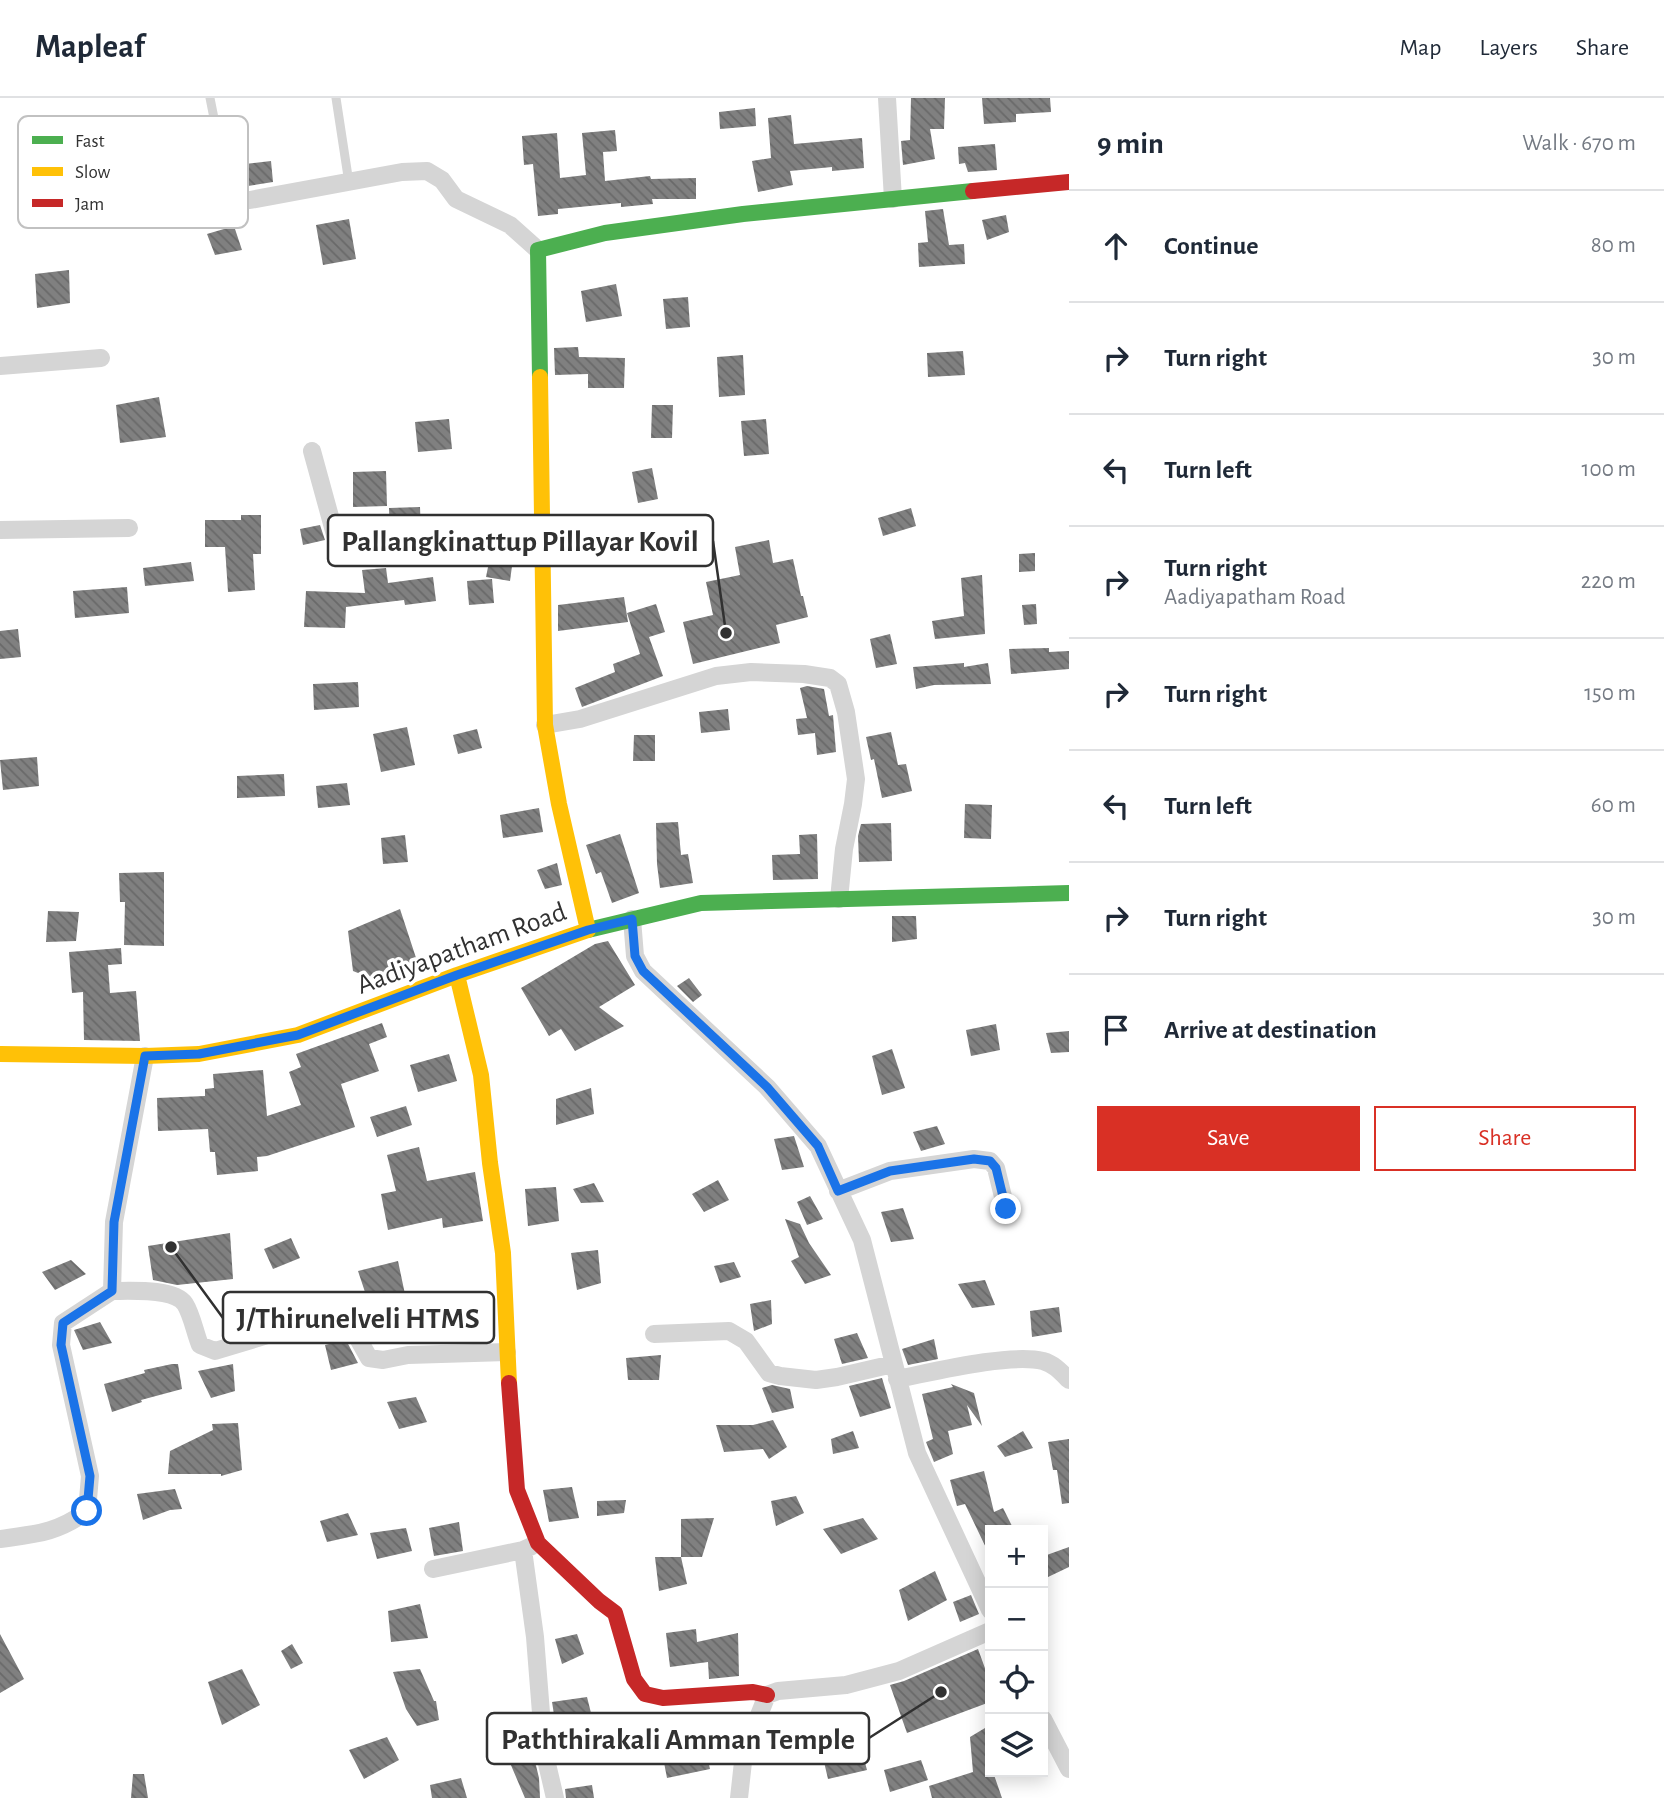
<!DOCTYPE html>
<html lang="en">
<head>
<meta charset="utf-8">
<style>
  body { margin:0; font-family:"Alegreya Sans",sans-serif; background:#f2f2f3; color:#1f2937 }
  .controls { position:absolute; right:21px; bottom:21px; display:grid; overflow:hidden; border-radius:0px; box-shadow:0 4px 18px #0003 }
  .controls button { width:63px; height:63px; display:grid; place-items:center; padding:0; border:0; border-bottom:2px solid #e0e1e3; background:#fff; color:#1f2937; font:35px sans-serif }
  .stop { position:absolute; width:21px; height:21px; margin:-16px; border:5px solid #1a73e8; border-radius:50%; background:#fff }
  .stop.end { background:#1a73e8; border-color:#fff; box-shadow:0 2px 7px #0008 }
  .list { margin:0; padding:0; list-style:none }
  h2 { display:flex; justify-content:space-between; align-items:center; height:91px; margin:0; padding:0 28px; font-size:30px }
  h2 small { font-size:23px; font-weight:400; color:#747a83 }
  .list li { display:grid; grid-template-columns:46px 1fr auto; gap:21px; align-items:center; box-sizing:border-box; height:112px; padding:0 28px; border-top:2px solid #e0e1e3 }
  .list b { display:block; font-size:26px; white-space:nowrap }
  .list p { margin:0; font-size:23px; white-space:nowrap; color:#747a83 }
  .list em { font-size:23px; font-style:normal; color:#747a83 }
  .actions { display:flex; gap:14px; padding:21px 28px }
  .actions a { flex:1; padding:16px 0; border:2px solid #d93025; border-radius:0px; text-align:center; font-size:24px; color:#d93025 }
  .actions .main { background:#d93025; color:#fff }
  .icon { flex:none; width:38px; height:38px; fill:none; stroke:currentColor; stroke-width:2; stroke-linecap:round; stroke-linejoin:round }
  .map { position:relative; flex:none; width:1069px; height:1700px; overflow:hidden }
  header { display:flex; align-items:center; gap:42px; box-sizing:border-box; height:98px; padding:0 35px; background:#fff; border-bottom:2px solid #e0e1e3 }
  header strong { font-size:33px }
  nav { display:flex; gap:38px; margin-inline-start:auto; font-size:24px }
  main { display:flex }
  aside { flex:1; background:#fff }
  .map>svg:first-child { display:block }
  .building { fill:url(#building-back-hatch) }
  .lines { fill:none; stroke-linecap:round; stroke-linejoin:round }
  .lane { stroke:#d5d5d5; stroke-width:9 }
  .street { stroke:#d5d5d5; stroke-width:18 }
  .fast { stroke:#4caf50; stroke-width:16 }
  .slow { stroke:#ffc107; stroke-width:16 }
  .jam { stroke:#c62828; stroke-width:16 }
  .route { stroke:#1a73e8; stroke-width:9 }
  .labels { text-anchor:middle; stroke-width:7; stroke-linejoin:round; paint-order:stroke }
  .street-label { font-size:28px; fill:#313131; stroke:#fff }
  .key { fill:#fff; stroke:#c1c1c1; stroke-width:2 }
  .key-label { font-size:19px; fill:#313131 }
  .leader { fill:none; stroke:#313131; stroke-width:2.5 }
  .callout-dot { fill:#313131; stroke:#fff; stroke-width:2.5 }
  .callout { fill:#fff; stroke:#313131; stroke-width:2.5 }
  .callout-label { font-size:30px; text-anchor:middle; font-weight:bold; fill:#313131 }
</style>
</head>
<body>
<header>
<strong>Mapleaf</strong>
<nav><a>Map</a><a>Layers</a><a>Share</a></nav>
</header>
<main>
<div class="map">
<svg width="1069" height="1700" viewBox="0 0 1069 1700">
  <defs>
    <pattern id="building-back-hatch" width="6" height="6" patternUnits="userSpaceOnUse" patternTransform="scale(1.75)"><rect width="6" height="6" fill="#808080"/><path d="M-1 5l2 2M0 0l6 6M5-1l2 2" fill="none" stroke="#696969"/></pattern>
  </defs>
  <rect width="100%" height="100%" fill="#fff"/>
  <path class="building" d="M911 0H945L944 31H930L935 61 903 67 901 43 910 42Z
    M982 0H1050L1051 14 1016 16V24L984 26Z
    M755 10 756 28 720 31 719 14Z
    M791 17 794 46 862 40 864 70 832 73V69L790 73 793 87 758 94 752 63 771 60 768 20Z
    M615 32 617 53 603 54 605 83 650 78 651 81 696 80V101H652L653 106 621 109V105L558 111V116L538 118 533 66 524 67 522 38 557 35 560 80 586 77 582 35Z
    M995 46 997 72 968 74 965 65 959 66 958 49Z
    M271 63 273 84 248 88 245 66Z
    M943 111 949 147 964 146 965 166 919 169 918 145 928 144 925 113Z
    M1006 117 1009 134 987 142 982 122Z
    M349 121 356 161 323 167 316 127Z
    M234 128 242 152 215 157 207 136Z
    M69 172 70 205 37 210 35 176Z
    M616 186 622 218 586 224 581 193Z
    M688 199 690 229 666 231 663 201Z
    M578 249 579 259 625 260 624 290H588V276L555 277 554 250Z
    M963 253 965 277 928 279 927 255Z
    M743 257 745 297 719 299 717 259Z
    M159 299 166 339 120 345 116 307Z
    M652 307H673L672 340H651Z
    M449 321 452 351 418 354 415 324Z
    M766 321 769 356 744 358 741 323Z
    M652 370 658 401 638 405 632 374Z
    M386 373 387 408 353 409V374Z
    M420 409 421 436 390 437 389 410Z
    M911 410 916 428 883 438 878 420Z
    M241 417H261V456H253L255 492 228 494 225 449H205V422H241Z
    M320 427 325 442 303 447 300 431Z
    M769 442 773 465 793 461 801 498H803L808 519 776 527 780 545 693 566 683 524 713 517 706 484 740 477 735 449Z
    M1035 455V473L1019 474V456Z
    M191 464 194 483 145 488 143 470Z
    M489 464 512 468 510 483 486 479Z
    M386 470 388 485 433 479 436 503 405 507 404 502 346 509 345 530 304 529 306 493 365 495 362 472Z
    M982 477 985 536 935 541 932 523 964 518 961 480Z
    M492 481 494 505 469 507 467 483Z
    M127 489 129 515 75 520 73 493Z
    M624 499 628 524 558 533V507Z
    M656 506 665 534 649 539 663 578 582 609 575 590 615 574 613 566 640 556 627 515Z
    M1036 506 1037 526 1024 527 1022 507Z
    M18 531 21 559 0 561V533Z
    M890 536 897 566 876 570 870 541Z
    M1049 550V554L1069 553V571L1011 576 1009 551Z
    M964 565V569L988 565 991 586 934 587 916 591 913 569Z
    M358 584 359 609 314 612 313 586Z
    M807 588 824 591 829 618 833 617 836 654 817 657 815 635 798 637 796 621 807 620 800 590Z
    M728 611 730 632 701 635 699 614Z
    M407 629 415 667 381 674 373 636Z
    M477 631 482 650 458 656 453 637Z
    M891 634 898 667 906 666 912 693 882 700 874 661 871 662 866 639Z
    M634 637H655V663H633Z
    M37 659 39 688 3 692 0 662Z
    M284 676 285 698 237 700V678Z
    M347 685 350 707 318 710 316 688Z
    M965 706 992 707 991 741 964 740Z
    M539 710 543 734 503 740 500 717Z
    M678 724 681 757 688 756 693 785 660 790 657 766 656 725Z
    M891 725 892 763 859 764 858 738 861 726Z
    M620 736 639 795 612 805 601 774 596 776 586 747Z
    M817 736 818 781 773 782 772 757 800 756 799 737Z
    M405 737 408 764 383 766 381 740Z
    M557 765 562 787 545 791 537 772Z
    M164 774V848L124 847 125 804H120L119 775Z
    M400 811 419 869 368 879 353 873 348 833Z
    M48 813 79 814 76 843 46 844Z
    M892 818H916L917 841 892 844Z
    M608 843 635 887 599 909 624 928 575 953 561 931 549 938 521 890 595 846Z
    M121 850 122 866 108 867 110 895 136 893 140 943 84 942 83 894 72 895 69 854Z
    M689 880 702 897 693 904 677 888Z
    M382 925 387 939 369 946 379 973 341 986 355 1029 267 1058 257 1059 258 1073 217 1077 215 1054H210L208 1031 158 1033 157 1000 205 998V991L214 990 213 976 263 972 267 1018 301 1007 289 974 301 969 296 956Z
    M996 926 1000 952 971 958 966 932Z
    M1069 933V954L1051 955 1046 935Z
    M892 951 905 990 882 997 872 958Z
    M449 956 457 983 418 994 410 967Z
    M591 990 594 1016 556 1027V1001Z
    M406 1008 412 1027 377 1039 370 1019Z
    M937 1028 945 1046 921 1053 913 1034Z
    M794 1038 804 1069 782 1072 774 1041Z
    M419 1049 427 1083 475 1074 483 1123 443 1130 442 1120 388 1132 381 1096 396 1093 387 1057Z
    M718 1082 729 1102 704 1114 692 1096Z
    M594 1085 604 1104 581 1105 573 1091Z
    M556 1089 559 1123 528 1128 525 1091Z
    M810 1098 823 1121 807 1127 797 1104Z
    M903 1110 914 1141 891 1144 881 1114Z
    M785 1121 800 1126 809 1145 831 1177 805 1186 791 1163 799 1159Z
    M230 1135 233 1181 177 1187 153 1182 148 1148Z
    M291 1140 300 1160 273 1171 264 1151Z
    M598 1152 601 1185 577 1192 571 1155Z
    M71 1162 86 1176 55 1192 42 1174Z
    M398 1163 406 1201 371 1212 358 1173Z
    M734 1164 741 1179 720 1185 714 1168Z
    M985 1182 995 1207 972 1210 958 1186Z
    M771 1202 772 1226 754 1233 750 1206Z
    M1059 1209 1062 1234 1032 1239 1030 1213Z
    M100 1224 112 1245 83 1252 74 1232Z
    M857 1235 868 1260 842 1266 834 1241Z
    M934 1241 938 1261 908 1267 902 1251Z
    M346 1242 358 1265 331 1272 325 1247Z
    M661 1257 659 1282H628L626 1260Z
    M172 1266H178L182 1291 141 1302 142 1304 112 1314 104 1286 145 1275 144 1272Z
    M233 1266 235 1293 211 1300 198 1273Z
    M882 1280 891 1310 860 1319 849 1288Z
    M951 1286 974 1295 982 1328 967 1307 972 1327 948 1333 953 1356 934 1364 926 1344 933 1341 922 1296 953 1289Z
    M772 1287 790 1291 794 1310 772 1315 762 1290Z
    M416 1299 427 1324 399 1331 387 1304Z
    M773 1322 787 1349 769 1361 763 1351 724 1354 716 1327H753Z
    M238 1325 242 1372 221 1378V1376H168L170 1353 213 1332 212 1326Z
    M853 1333 859 1350 833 1356 831 1341Z
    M1023 1333 1033 1350 1005 1359 997 1348Z
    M1069 1341V1405L1062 1406 1057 1372H1053L1048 1344Z
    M984 1373 994 1414 1003 1410 1014 1432H990V1458L965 1406 957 1408 950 1382Z
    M572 1389 579 1420 549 1424 543 1392Z
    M175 1391 182 1411 170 1412 143 1422 137 1396Z
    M796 1398 804 1415 776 1428 771 1403Z
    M626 1402 624 1415 597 1418V1403Z
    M348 1415 358 1437 327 1444 320 1423Z
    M714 1420 702 1459H681V1421Z
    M863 1420 878 1441 841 1456 823 1431Z
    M459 1424 463 1453 434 1458 429 1430Z
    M406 1430 412 1453 377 1461 370 1435Z
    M1069 1449V1469L1048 1479 1044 1458Z
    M655 1459H681L687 1486 659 1493Z
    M935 1473 947 1502 908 1523 899 1492Z
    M971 1497 979 1516 960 1524 953 1504Z
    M420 1506 428 1540 391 1544 388 1513Z
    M696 1531 697 1544 738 1535 739 1578 709 1581 708 1564 670 1569 666 1535Z
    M0 1536 24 1581 0 1595Z
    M577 1536 584 1556 562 1566 555 1541Z
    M292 1546 303 1565 291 1571 281 1553Z
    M978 1551 990 1584V1604L907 1635 890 1587 904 1583Z
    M242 1571 260 1607 222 1627 208 1584Z
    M420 1571 434 1603H436L439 1622 417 1628 406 1611 393 1574Z
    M587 1599 593 1623 557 1635 552 1604Z
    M990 1627V1674H993L1002 1700H932L929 1688 973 1674 970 1639Z
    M387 1639 399 1662 364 1681 349 1652Z
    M703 1640 710 1671 667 1680 661 1649Z
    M859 1642 867 1672 828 1681 821 1651Z
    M532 1651 539 1680 540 1700H525L507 1658Z
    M921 1662 928 1682 890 1694 884 1672Z
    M133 1676H144L148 1700H131Z
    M461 1680 467 1700H432L430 1687Z
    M592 1687 594 1700H566L565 1691Z"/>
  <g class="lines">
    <path class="lane" d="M210 0 227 86 234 95
      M336 0 349 85"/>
    <path class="street" d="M887 0 893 101
      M234 95 243 102H250L402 74 427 73 442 82 456 101 510 127 538 152
      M0 268 101 260
      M312 353 337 444 372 459 543 448
      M0 432 129 430
      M545 627 580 621 716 578 751 574 804 576 830 580 838 586 846 614 856 681 853 706 844 751 839 801
      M632 821 635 858 643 873 767 989 818 1048 862 1142 917 1355 990 1512
      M838 1093 890 1073 974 1061 990 1063 996 1070 1006 1111
      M112 1193C130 1193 174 1190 185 1206 192 1217 195 1235 200 1247L215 1253 307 1225 339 1220 351 1228 369 1260 383 1262 408 1257 507 1254
      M654 1236 729 1233 746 1243 769 1275 780 1278 816 1282 837 1279 893 1266
      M897 1281C933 1274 1009 1255 1043 1263 1054 1266 1061 1274 1069 1282
      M0 1441C36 1436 57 1435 87 1413L90 1378 61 1247 63 1225 112 1193 114 1124 145 958
      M523 1452 535 1539 544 1653 555 1700
      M433 1471 523 1452 532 1448
      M1043 1621 1069 1671
      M739 1700 744 1655 767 1597 778 1593 846 1587 899 1573 990 1533"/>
    <path class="fast" d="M540 279 538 152 605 135 743 116 973 93
      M588 832 701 805 1069 795"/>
    <path class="slow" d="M540 279 545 627 559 706 588 832
      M457 877 481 977 490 1065 503 1155 509 1285
      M0 956 145 958 199 956 298 937 457 877 588 832"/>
    <path class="jam" d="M973 93 1069 84
      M509 1285 517 1392 538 1445 599 1503 615 1515 634 1581 645 1596 663 1600 753 1594 767 1597"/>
  </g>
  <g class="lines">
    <path class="route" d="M87 1413 90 1378 61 1247 63 1225 112 1193 114 1124 145 958 199 956 298 937 457 877 588 832 632 821 635 858 643 873 767 989 818 1048 838 1093 890 1073 974 1061 990 1063 996 1070 1006 1111"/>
  </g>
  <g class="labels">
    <g class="street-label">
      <text transform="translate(461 849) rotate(-20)" y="10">Aadiyapatham Road</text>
    </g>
  </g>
  <rect x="18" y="18" width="230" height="112" rx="10" class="key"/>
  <rect x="32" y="38" width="31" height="8" fill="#4caf50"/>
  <rect x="32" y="69" width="31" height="9" fill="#ffc107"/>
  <rect x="32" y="101" width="31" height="8" fill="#c62828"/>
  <g class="key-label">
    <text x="75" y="49">Fast</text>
    <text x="75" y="80">Slow</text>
    <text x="75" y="112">Jam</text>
  </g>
  <path class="leader" d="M726 535L713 443M171 1149L223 1220M941 1594L869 1640"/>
  <g class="callout-dot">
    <circle cx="726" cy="535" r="7"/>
    <circle cx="171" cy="1149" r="7"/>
    <circle cx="941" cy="1594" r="7"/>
  </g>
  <g class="callout">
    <rect x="328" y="417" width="385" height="51" rx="7"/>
    <rect x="223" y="1194" width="271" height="51" rx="7"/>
    <rect x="487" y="1615" width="382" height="51" rx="7"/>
  </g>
  <g class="callout-label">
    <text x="520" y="453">Pallangkinattup Pillayar Kovil</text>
    <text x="358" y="1230">J/Thirunelveli HTMS</text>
    <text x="678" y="1651">Paththirakali Amman Temple</text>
  </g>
</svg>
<div class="controls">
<button>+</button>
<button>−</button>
<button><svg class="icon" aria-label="locate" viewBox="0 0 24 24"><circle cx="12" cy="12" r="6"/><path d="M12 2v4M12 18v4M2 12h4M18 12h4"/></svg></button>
<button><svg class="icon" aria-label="layers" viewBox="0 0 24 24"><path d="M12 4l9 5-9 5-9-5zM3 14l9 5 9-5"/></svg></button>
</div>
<div class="stop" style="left:87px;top:1413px"></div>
<div class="stop end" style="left:1006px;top:1111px"></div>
</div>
<aside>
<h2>9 min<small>Walk · 670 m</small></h2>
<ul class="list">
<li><svg class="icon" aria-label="ahead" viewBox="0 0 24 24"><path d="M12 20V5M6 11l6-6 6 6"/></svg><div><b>Continue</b></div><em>80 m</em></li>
<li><svg class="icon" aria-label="right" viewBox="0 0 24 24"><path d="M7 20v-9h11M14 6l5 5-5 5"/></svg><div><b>Turn right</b></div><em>30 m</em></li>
<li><svg class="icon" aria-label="left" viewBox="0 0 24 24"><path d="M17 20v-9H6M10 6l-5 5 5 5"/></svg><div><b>Turn left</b></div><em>100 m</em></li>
<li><svg class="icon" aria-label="right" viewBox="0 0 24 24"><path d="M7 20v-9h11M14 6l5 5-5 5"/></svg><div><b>Turn right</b><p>Aadiyapatham Road</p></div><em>220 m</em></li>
<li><svg class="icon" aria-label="right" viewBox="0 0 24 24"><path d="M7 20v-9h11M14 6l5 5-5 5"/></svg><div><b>Turn right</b></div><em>150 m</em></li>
<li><svg class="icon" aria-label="left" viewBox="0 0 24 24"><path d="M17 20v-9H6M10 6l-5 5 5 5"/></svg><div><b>Turn left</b></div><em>60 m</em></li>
<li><svg class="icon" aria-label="right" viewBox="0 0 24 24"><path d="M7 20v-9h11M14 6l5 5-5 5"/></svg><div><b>Turn right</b></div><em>30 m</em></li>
<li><svg class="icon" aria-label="arrive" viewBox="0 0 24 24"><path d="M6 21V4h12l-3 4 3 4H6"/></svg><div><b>Arrive at destination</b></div></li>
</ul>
<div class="actions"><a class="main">Save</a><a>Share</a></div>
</aside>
</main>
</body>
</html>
